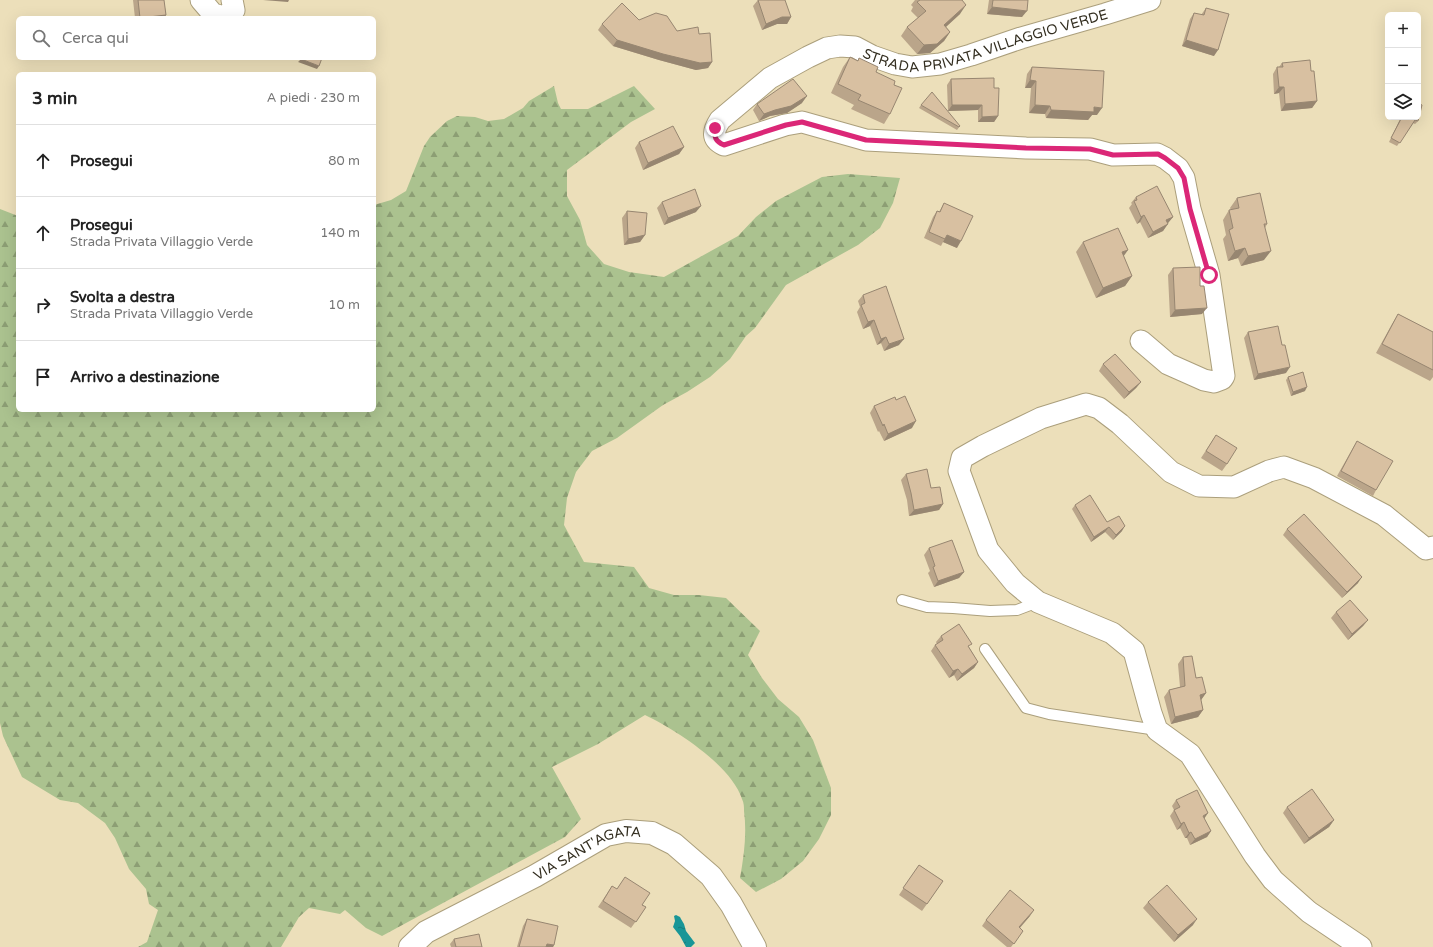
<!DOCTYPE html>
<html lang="it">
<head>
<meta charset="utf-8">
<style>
  body { margin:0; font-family:"Varela Round",sans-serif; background:#f2f2f2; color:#222 }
  .controls { position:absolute; right:12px; top:12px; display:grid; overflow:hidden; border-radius:6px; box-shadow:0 4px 16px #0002 }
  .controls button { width:36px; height:36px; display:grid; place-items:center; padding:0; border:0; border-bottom:1px solid #e0e0e0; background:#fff; color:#222; font:20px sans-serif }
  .stop { position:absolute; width:12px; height:12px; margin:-9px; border:3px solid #db2777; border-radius:50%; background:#fff }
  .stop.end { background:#db2777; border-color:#fff; box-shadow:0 1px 4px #0008 }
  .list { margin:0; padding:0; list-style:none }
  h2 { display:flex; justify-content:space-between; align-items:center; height:52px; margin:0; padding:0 16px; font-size:17px }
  h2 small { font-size:13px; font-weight:400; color:#767676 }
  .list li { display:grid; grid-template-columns:26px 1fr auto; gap:12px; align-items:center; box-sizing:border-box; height:72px; padding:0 16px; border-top:1px solid #e0e0e0 }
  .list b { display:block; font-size:15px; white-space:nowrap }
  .list p { margin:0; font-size:13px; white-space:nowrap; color:#767676 }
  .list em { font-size:13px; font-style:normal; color:#767676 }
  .icon { flex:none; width:22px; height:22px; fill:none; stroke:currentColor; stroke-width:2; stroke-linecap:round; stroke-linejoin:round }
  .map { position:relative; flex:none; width:1433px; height:947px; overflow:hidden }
  .search { position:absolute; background:#fff; box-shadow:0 4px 16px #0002; left:16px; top:16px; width:360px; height:44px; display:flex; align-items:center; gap:10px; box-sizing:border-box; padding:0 14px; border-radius:6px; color:#767676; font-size:15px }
  .panel { position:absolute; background:#fff; box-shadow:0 4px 16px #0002; left:16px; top:72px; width:360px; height:340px; border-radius:6px }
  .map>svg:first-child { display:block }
  .forest { fill:url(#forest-firs) }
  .water { fill:url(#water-ripples) }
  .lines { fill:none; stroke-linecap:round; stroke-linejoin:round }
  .lane-casing { stroke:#ab9f7c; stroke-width:12 }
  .street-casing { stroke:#ab9f7c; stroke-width:23 }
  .secondary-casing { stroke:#ab9f7c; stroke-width:24 }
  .lane { stroke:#fff; stroke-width:10 }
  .street { stroke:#fff; stroke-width:21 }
  .secondary { stroke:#fff; stroke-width:22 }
  .wall { fill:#baa58a }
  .shaded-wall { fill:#978671 }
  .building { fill:#d8c0a1; stroke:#978671 }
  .route { stroke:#db2777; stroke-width:5 }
  .labels { text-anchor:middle; stroke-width:3.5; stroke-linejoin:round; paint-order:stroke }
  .street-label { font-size:14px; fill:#332e20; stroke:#ecdfba }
</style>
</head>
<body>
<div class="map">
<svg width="1433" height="947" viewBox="0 0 1433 947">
  <defs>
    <pattern id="forest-firs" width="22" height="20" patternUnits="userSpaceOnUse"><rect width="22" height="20" fill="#abc28f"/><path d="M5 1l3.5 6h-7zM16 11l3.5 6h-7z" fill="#8c9e74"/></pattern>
    <pattern id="water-ripples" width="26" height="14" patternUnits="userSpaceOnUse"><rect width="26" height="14" fill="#199697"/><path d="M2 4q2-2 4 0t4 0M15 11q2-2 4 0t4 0" fill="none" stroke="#177b7b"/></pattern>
  </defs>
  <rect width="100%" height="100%" fill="#ecdfba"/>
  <path class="forest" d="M554 86 558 103 561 109H588L634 86 655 109 631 122 567 170V196L580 220 587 245 604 264 629 272 664 277 738 236 756 217 776 201 822 177 848 174 900 178 893 203 880 228 858 245 786 285 755 328 746 336 730 359 710 377 687 392 663 405 617 438 592 451 576 472 567 498 564 525 584 562 634 567 649 588 674 595H699L726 598 760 631 748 655 762 678 778 699 799 717 813 740 831 788V815L819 839 803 861 781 879 756 892 740 878C744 855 747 834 744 811 744 807 744 803 742 799 731 765 676 730 645 715L598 744 552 767 581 819 565 837 382 936 366 928 345 910 340 914 309 908 299 917 281 947H138L147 942 158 910 149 904 146 889 129 869 115 838 105 823 78 803 60 800 22 777 3 736 0 723V209L18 216V410H374V205L391 200 406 191 424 146 430 137 447 121 457 116 475 117 488 121 504 119 523 108 529 101Z"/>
  <path class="water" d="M676 915 680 917 681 919 684 924 686 931 695 943 691 947H686L680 936 673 927 675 921 674 916Z"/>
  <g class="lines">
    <g class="lane-casing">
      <path id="lane" d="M902 600 927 607 953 608 990 611 1017 610 1038 602
        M985 649 1026 708 1049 714 1157 730"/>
    </g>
    <g class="street-casing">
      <g id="street">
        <path d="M201 0 213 14 224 17 234 10 232 0"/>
        <path id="s1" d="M1141 341 1168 364 1204 380 1214 382 1222 379 1224 376 1209 275 1190 209 1184 178 1178 168 1165 158 1157 154 1113 155 1090 149 1026 148 866 140 802 122 785 125 724 145C711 139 713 131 720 120L770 78 808 57 827 48 840 46 855 47 872 56 895 64 912 67 940 64 971 55 1021 38 1105 14 1150 0"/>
        <path d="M1361 947 1309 912 1273 880 1255 856 1190 754 1157 730 1151 713 1134 651 1112 633 1038 602 1015 583 988 550 959 471 962 458 983 446 1041 418 1086 404 1099 408 1120 424 1171 472 1199 486 1234 487 1269 471 1284 467 1314 478 1384 515 1426 549 1433 547"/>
      </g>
    </g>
    <g class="secondary-casing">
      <g id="secondary">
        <path id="s2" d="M410 947 426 932 535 876 606 835 626 831 652 833 674 844 711 876 731 904 755 947"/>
      </g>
    </g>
    <use href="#lane" class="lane"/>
    <use href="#street" class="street"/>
    <use href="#secondary" class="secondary"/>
  </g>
  <path class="wall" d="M133 0H164L166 15 164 18H135Z
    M758 0 791 17 787 24H777L762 30 753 6Z
    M915 0H962L960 14 946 27 950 32 944 41 930 53 917 54 901 36 907 27 918 18 911 11 913 7 911 5Z
    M989 0H1028L1022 17 987 14Z
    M1206 8 1214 56 1182 46 1190 19 1194 13 1201 15Z
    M602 24 677 31 699 34 712 62 708 68 696 70 659 60 613 46 598 30Z
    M850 57 876 72 890 114 884 124 851 109 854 105 831 93 843 67Z
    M1282 63 1311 71 1317 101 1312 108 1281 111 1279 93 1274 94 1273 74 1277 67H1279Z
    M1032 67 1097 115H1092L1088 120 1046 118 1045 114 1029 113 1031 88H1025L1027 74Z
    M951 79 994 88 998 116 994 122H978V110L948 111 947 85Z
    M802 103 787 113 770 116 759 121 753 110 757 104Z
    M921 105 960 126 957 130 919 108Z
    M1401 117H1418V121L1415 124 1413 123 1397 146 1389 142Z
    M639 142 684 147 679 154 643 170 635 148Z
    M1136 197 1173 217 1168 223 1167 224 1163 231 1148 238 1140 222 1137 224 1129 208 1132 204 1131 203Z
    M1237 198 1267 224 1265 228 1264 260 1241 266 1238 258 1228 261 1223 239 1226 235 1223 220 1229 210H1231L1230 208Z
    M662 202 696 212 664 225 657 208Z
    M944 203 957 248 943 242 941 246 924 238 933 217 937 211 939 212Z
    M627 211 645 235 640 242 624 245 622 218Z
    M1083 242 1124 257 1132 276 1125 286 1096 298 1076 252Z
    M1173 268 1200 286 1202 314 1170 317 1168 275Z
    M863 295 899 345 884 351 881 343 877 345 870 326 863 329 857 312 860 307 858 301Z
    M1398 314 1433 332V377L1430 381 1376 353 1392 324Z
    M1248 332 1286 373 1254 380 1244 338Z
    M1103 364 1141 382 1136 388 1124 399 1099 371Z
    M1288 377 1305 391 1291 396 1286 380Z
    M896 400 912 428 884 441 879 431 878 432 870 413 874 406Z
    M1216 435 1227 464 1222 471 1201 458Z
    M1357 441 1376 490 1373 496 1337 476 1354 446Z
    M906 474 943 504 939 510 909 516 907 500 901 480Z
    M1075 505 1107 522 1122 531 1113 540 1105 532 1091 542 1072 509Z
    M1287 529 1358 583 1342 598 1283 535Z
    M929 548 964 572 959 578 934 587 928 573 930 571 924 555Z
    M1336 612 1368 620 1363 626 1348 640 1331 618Z
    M941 636 969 647 978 662 974 668 957 681 954 675 949 678 931 651 935 645 937 644 936 642Z
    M1183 657 1206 693 1201 700 1203 710 1198 717 1171 724 1164 697 1169 690 1180 687 1178 664Z
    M1176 800 1204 819 1211 831 1207 837 1190 845 1187 838H1185L1180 828 1177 830 1170 816 1174 810 1172 806Z
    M1287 807 1334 820 1329 827 1304 844 1283 813Z
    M919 865 943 881 922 911 899 895Z
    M612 886 646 907 631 928 598 907Z
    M1148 902 1193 925 1174 942 1143 908Z
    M1030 916 1020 928 1023 931 1011 947H1007L982 926 986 920Z
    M527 919 554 945 553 947H517L523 926Z
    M454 939 482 947H451L450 944Z"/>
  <path class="shaded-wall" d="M263 0H289L288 2Z
    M966 5 960 14 938 34 944 25Z
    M992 7 1027 11 1022 17 987 14Z
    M166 15 164 18H139H140Z
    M782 17H791L787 24H777L762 30 766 24Z
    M950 32 944 41 930 53 917 54 924 45Z
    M617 40 712 62 708 68 696 70 659 60 613 46Z
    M1186 40 1218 50 1214 56 1182 46Z
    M301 59 319 66 317 69 298 62Z
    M1030 80 1036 81 1031 88H1025Z
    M1279 87H1284L1279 93 1274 94Z
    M807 96 802 103 787 113 770 116 759 121 764 114Z
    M1317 101 1312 108 1281 111 1285 104Z
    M952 105H982L978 110 948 111Z
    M1035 105 1050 106 1045 114 1029 113Z
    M1094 107 1102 108 1097 115H1092L1088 120 1046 118 1051 110Z
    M998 116 994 122H978L982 117Z
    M684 147 679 154 643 170 648 163Z
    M701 206 696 212 664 225 668 218Z
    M1144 215 1140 222 1137 224 1141 217Z
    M1173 217 1168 223 1161 226 1166 220Z
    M1168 224 1163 231 1148 238 1153 232Z
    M645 235 640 242 624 245 628 239Z
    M947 235 961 241 957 248 943 242Z
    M1245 248 1238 258 1228 261 1235 251Z
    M1128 250 1121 260 1122 252Z
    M1271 251 1264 260 1241 266 1248 256Z
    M1132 276 1125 286 1096 298 1103 288Z
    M1207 308 1202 314 1170 317 1175 310Z
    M874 320 870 326 863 329 868 322Z
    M886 337 881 343 877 345 881 339Z
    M904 339 899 345 884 351 889 344Z
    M1290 367 1286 373 1254 380 1258 374Z
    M1141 382 1136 388 1124 399 1129 392Z
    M1307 387 1305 391 1291 396 1293 392Z
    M916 421 912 428 884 441 888 434Z
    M943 504 939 510 909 516 914 510Z
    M1125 526 1122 531 1113 540 1116 535Z
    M1109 527 1105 532 1091 542 1094 537Z
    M964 572 959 578 934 587 938 581Z
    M1362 577 1358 583 1342 598 1347 592Z
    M1368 620 1363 626 1348 640 1352 634Z
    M978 662 974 668 957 681 962 674Z
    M958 669 954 675 949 678 953 671Z
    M1206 693 1201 700 1195 701 1200 695Z
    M1203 710 1198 717 1171 724 1175 717Z
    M1208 813 1204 819 1203 816Z
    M1334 820 1329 827 1304 844 1309 838Z
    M1184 822 1180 828 1177 830 1181 824Z
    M1211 831 1207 837 1190 845 1195 839Z
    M1191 832 1187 838H1185L1189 833Z
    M1034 910 1030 916 1015 933 1019 927Z
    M1197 919 1193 925 1174 942 1178 935Z
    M547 944 554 945 553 947H545Z"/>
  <path class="building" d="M138 0H164L166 15 140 18Z
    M758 0H785L791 17H782L766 24Z
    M920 0H962L966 5 944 25 950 32 937 44 924 45 907 27 926 11 917 2Z
    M993 0H1028L1027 11 992 7Z
    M622 3 639 20 656 13 667 16 677 31 698 27 699 34 710 33 712 62 700 63 663 54 617 40 602 24Z
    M1206 8 1229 14 1218 50 1186 40 1194 13 1204 15Z
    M850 57 858 61 859 58 878 67 876 72 895 81 894 85 902 88 890 114 858 100 861 95 838 84Z
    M301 58H322L319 66 301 59Z
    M1310 60 1311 71H1314L1317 101 1285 104 1284 87H1279L1277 67H1283L1282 63Z
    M1032 67 1104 71 1102 108 1094 107V112L1051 110 1050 106 1035 105 1036 81 1030 80Z
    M994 78V88H999L998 116 982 117V105H952L951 79Z
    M793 79 807 96 791 106 775 110 764 114 757 104Z
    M932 92 960 126 959 127 921 105Z
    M1418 103 1422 105 1418 121 1415 120 1400 143 1391 138 1402 117H1418Z
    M673 126 684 147 648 163 639 142Z
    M1157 186 1173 217 1166 220 1168 224 1153 232 1144 215 1141 217 1134 201 1137 200 1136 197Z
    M695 189 701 206 668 218 662 202Z
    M1260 193 1267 224H1264L1271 251 1248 256 1245 248 1235 251 1229 230 1233 228 1229 210 1239 208 1237 198Z
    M944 203 973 216 961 241 947 235 945 239 929 232 937 211 940 212Z
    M627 211 647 213 645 235 628 239Z
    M1118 228 1128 250 1122 252 1132 276 1103 288 1083 242Z
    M1200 267V286H1204L1207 308 1175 310 1173 268Z
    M886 286 904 339 889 344 886 337 881 339 874 320 868 322 861 305 865 303 863 295Z
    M1398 314 1433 332V370L1382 344Z
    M1278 326 1282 345H1285L1290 367 1258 374 1248 332Z
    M1115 354 1141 382 1129 392 1103 364Z
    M1303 372 1307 387 1293 392 1288 377Z
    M905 396 916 421 888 434 884 424 883 426 874 406 895 397 896 400Z
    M1216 435 1237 448 1227 464 1206 451Z
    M1357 441 1393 461 1376 490 1341 471Z
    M927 469 931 488 940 487 943 504 914 510 911 493 906 474Z
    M1090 495 1107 522 1119 516 1125 526 1116 535 1109 527 1094 537 1075 505Z
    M1304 514 1362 577 1347 592 1287 529Z
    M952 540 964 572 938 581 933 567 935 566 929 548Z
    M1350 600 1368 620 1352 634 1336 612Z
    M959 624 972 644 968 646 978 662 962 674 958 669 953 671 935 645 943 640 941 636Z
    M1192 656 1196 678 1202 677 1206 693 1200 695 1203 710 1175 717 1169 690 1185 686 1183 657Z
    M1312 789 1334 820 1309 838 1287 807Z
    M1197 790 1208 813 1203 816 1211 831 1195 839 1191 832 1189 833 1184 822 1181 824 1174 810 1180 807 1176 800Z
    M919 865 943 881 927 904 903 888Z
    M625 877 650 893 642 905 646 907 636 922 603 901 612 886 617 889Z
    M1167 885 1197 919 1178 935 1148 902Z
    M1010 890 1034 910 1019 927 1023 931 1014 944 986 920Z
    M527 919 558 926 554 945 547 944 546 947H519Z
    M479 934 482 947H456L454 939Z"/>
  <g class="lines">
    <path class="route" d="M715 128C714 137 715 141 724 145L786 125 802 122 866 140 1026 148 1090 149 1113 155 1158 154 1165 158 1178 168 1184 178 1190 209 1209 275"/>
  </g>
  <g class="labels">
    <g class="street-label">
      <text dy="5" stroke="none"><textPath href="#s1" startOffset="1102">STRADA PRIVATA VILLAGGIO VERDE</textPath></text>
      <text dy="5" stroke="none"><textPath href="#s2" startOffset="203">VIA SANT'AGATA</textPath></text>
    </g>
  </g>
</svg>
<div class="controls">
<button>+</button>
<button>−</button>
<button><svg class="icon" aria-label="layers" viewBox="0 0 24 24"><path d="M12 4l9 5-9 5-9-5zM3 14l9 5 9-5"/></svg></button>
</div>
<div class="stop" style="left:1209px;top:275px"></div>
<div class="stop end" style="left:715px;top:128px"></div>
<div class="search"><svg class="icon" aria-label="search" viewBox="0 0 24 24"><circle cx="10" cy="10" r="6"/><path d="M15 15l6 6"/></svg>Cerca qui</div>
<section class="panel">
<h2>3 min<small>A piedi · 230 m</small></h2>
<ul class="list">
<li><svg class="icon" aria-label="ahead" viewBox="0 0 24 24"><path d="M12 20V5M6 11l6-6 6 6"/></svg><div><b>Prosegui</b></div><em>80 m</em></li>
<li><svg class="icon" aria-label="ahead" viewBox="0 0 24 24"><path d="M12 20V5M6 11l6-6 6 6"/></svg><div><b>Prosegui</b><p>Strada Privata Villaggio Verde</p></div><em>140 m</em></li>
<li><svg class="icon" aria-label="right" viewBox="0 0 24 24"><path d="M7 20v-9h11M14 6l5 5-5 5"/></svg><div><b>Svolta a destra</b><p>Strada Privata Villaggio Verde</p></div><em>10 m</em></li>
<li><svg class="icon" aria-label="arrive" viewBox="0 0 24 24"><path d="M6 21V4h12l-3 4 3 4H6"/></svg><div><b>Arrivo a destinazione</b></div></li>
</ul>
</section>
</div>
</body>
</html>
